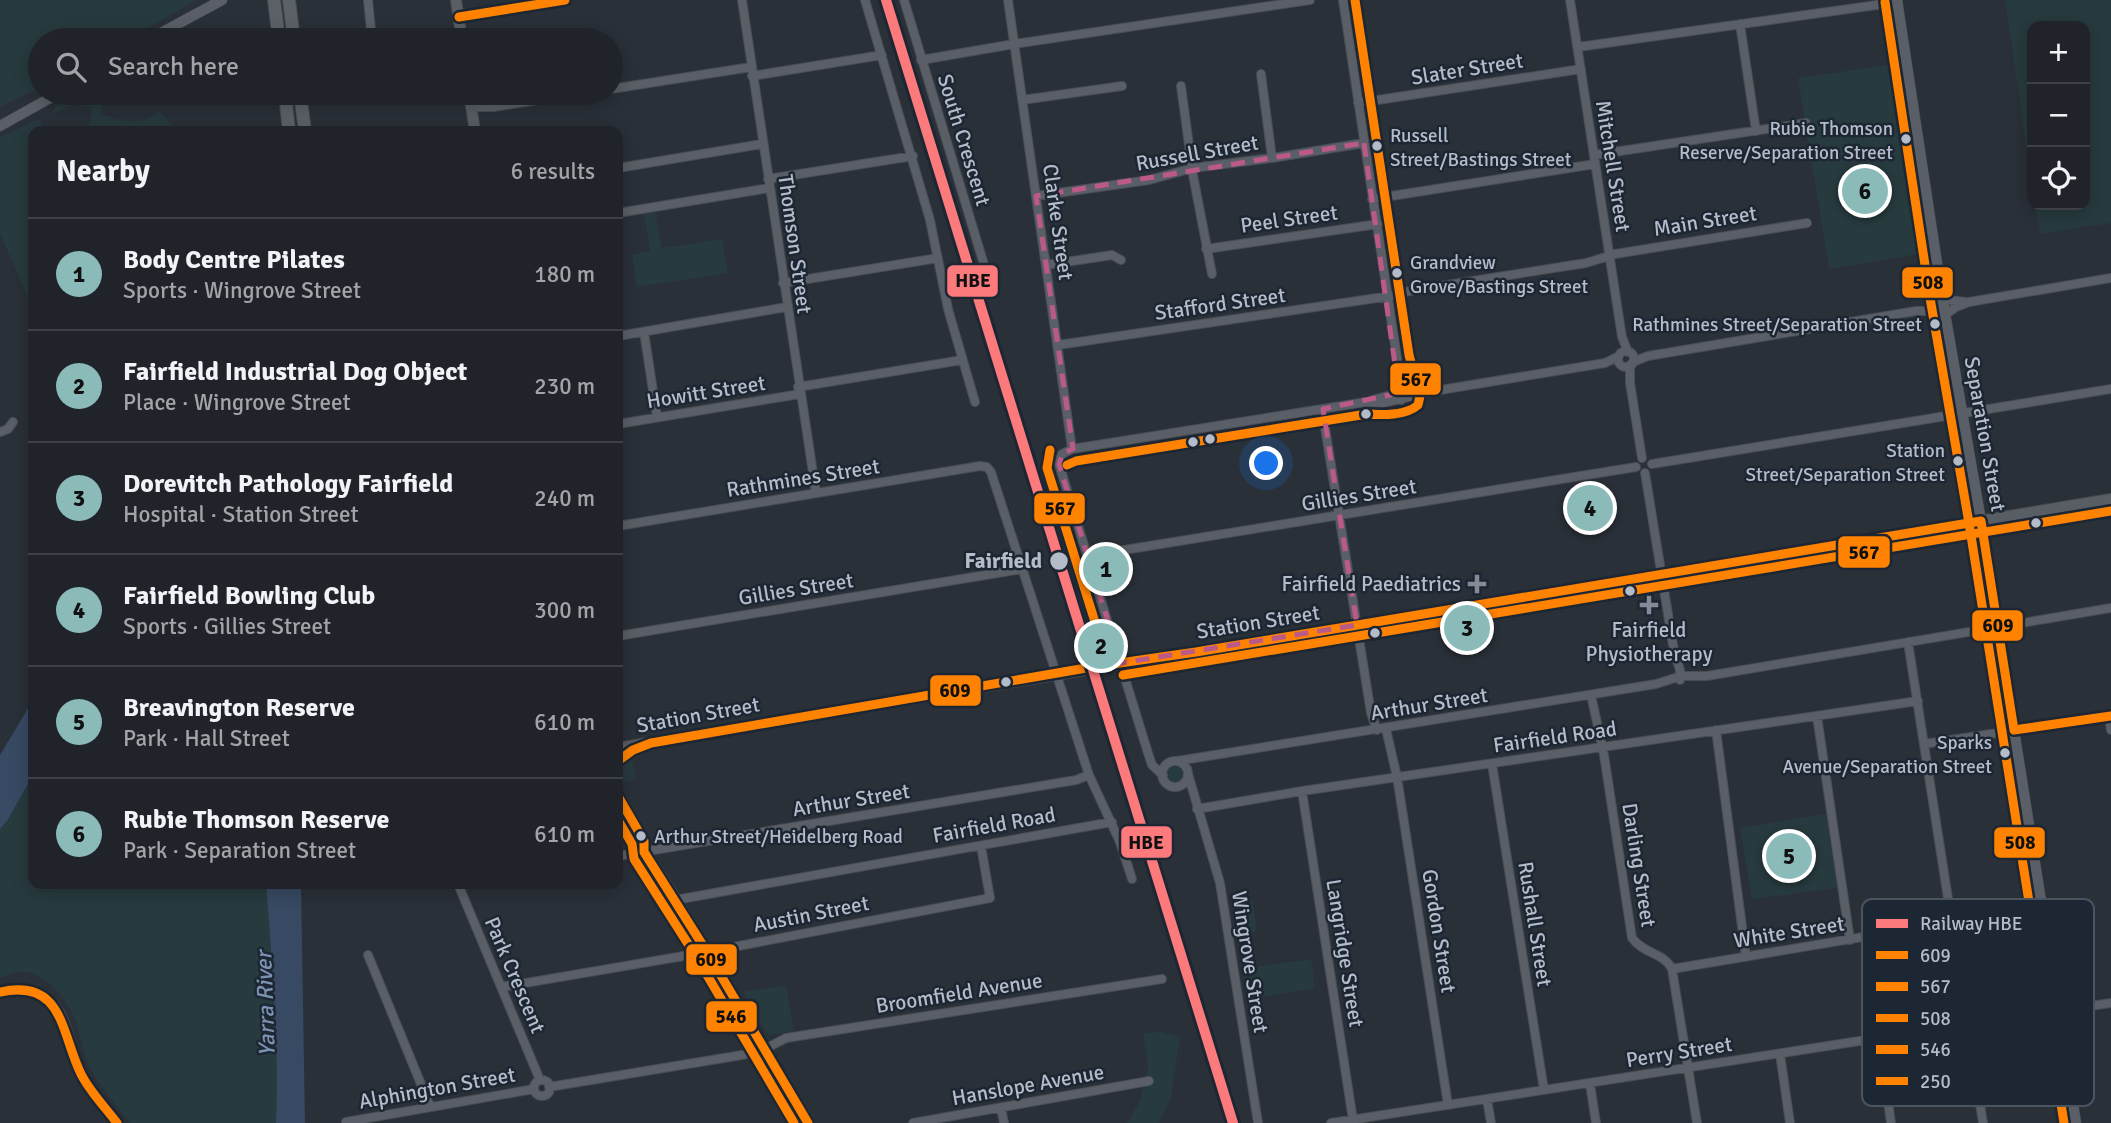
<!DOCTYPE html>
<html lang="en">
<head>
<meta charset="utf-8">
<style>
  body { margin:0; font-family:Signika,sans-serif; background:#282c32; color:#f1f3f6 }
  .controls { position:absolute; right:21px; top:21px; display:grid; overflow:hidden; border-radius:14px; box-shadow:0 4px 18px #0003 }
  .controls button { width:63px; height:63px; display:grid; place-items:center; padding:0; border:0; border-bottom:2px solid #3d4147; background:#20242a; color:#f1f3f6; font:35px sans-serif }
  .you { position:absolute; left:1267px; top:464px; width:24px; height:24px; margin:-18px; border:5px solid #fff; border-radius:50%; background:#1a73e8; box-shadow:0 0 0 10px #1a73e833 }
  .badge { display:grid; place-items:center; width:46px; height:46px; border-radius:50%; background:#8bbbb9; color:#111; font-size:23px; font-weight:700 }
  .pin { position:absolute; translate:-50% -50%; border:4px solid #fff; box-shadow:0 2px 7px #0006 }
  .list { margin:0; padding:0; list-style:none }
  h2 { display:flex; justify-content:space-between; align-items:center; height:91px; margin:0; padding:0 28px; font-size:30px }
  h2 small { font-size:23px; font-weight:400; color:#a2a4a8 }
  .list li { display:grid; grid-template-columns:46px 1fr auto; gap:21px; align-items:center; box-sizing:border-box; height:112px; padding:0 28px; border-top:2px solid #3d4147 }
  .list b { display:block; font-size:26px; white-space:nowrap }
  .list p { margin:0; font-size:23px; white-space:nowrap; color:#a2a4a8 }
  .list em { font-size:23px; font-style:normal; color:#a2a4a8 }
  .icon { flex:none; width:38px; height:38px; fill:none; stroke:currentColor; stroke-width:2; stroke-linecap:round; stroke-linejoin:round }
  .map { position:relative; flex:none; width:2111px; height:1123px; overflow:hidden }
  .search { position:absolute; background:#20242a; box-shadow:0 4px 18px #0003; left:28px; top:28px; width:595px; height:77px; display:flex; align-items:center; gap:18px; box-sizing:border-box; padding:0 24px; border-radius:38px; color:#a2a4a8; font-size:26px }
  .panel { position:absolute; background:#20242a; box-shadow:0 4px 18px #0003; left:28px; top:126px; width:595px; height:763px; border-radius:14px }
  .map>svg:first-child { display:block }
  .green { fill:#273a3e }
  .water { fill:#384963 }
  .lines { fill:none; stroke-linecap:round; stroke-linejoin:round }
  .minor-casing { stroke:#484c53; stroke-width:10 }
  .tertiary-casing { stroke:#484c53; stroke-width:11 }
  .secondary-casing { stroke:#484c53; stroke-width:12 }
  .primary-casing { stroke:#484c55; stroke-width:14 }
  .minor { stroke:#5a5e66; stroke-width:8 }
  .tertiary { stroke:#5a5e66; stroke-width:10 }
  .secondary { stroke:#595d64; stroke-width:10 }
  .primary { stroke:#5c6168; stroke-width:12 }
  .bus-1-casing { stroke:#1d2633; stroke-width:14 }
  .bus-2-casing { stroke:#1d2633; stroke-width:14 }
  .bus-3-casing { stroke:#1d2633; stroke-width:14 }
  .bus-4-casing { stroke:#1d2633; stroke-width:14 }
  .bus-5-casing { stroke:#1d2633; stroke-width:14 }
  .bus-1 { stroke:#ff8200; stroke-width:9 }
  .bus-2 { stroke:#ff8200; stroke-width:9 }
  .bus-3 { stroke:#ff8200; stroke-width:9 }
  .bus-4 { stroke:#ff8200; stroke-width:9 }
  .bus-5 { stroke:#ff8200; stroke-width:9 }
  .rail-1-casing { stroke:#1d2633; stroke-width:16 }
  .rail-1 { stroke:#fc7a7c; stroke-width:10 }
  .marked { fill:none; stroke:#bc5a87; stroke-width:5; stroke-dasharray:14 9; stroke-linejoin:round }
  .bus-dot { fill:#b4bcc9; stroke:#1d2633; stroke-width:2.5 }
  .poi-dot { fill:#848b96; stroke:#1d2633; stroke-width:2.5 }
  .labels { text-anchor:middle; stroke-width:5; stroke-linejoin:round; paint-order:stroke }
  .bus-label { font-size:19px; fill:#b4bcc9; stroke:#1d2633; text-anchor:end }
  .street-label { font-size:21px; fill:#b4bcc9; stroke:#1d2633 }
  .stop-label { font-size:21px; font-weight:bold; fill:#b4bcc9; stroke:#1d2633; text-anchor:end }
  .poi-label { font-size:21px; fill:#b4bcc9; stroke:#1d2633; text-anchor:end }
  .water-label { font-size:23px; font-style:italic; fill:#7c92b1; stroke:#1d2633 }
  .key { fill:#1d2633; stroke:#4a5360; stroke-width:2 }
  .key-label { font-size:19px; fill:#b4bcc9 }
  .line-badge { stroke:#1d2633; stroke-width:2.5 }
  .pale-badge-label { font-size:19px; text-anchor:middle; font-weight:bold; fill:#111 }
</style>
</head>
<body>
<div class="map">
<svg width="2111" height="1123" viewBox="0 0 2111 1123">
  <rect width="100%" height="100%" fill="#2a3038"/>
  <path class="green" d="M0 0H197L127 40H98L78 27 69 40H40V88L0 107Z
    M2005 0H2111V223L2040 234 2035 205H2085V26H2032V184Z
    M1895 64 1924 253 1829 269 1798 78Z
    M77 93H112L111 98 102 100 101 114C119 121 145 127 159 111L177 131H61L90 124 92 107 75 104 52 114 54 108Z
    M39 119 43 128 41 131H46H33V309L0 233V137Z
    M655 212 662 248 722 239 728 273 637 287 632 255 650 251 644 214Z
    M1606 484 1612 525 1575 532 1568 490Z
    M632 758 636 779 622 783 621 766Z
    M1165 775a9 9 0 1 1 18 0a9 9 0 1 1-18 0Z
    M33 775V884H266C272 963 279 1043 276 1123H130C116 1104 100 1086 89 1066 83 1053 81 1038 77 1024 68 1001 48 972 21 972 14 972 6 976 0 978V829L7 821Z
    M1826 814 1837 888 1752 899 1740 828Z
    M1252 899 1257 931 1241 934 1236 901Z
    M1311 959 1315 988 1253 998 1249 968Z
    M786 985 794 1031 768 1035 743 992Z
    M1158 1031 1180 1037 1171 1097 1159 1123H1127L1140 1101 1148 1067 1143 1034Z"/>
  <path class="water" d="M33 700V775L7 821 0 829V755Z
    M266 884H301L305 1123H276C279 1043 272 963 266 884Z"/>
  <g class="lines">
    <g class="minor-casing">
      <path id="minor" d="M368 0 372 40
        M742 0 816 493
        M865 0 930 220 948 309 975 402
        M904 0 992 291
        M1008 0 1072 449
        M1343 0 1397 358 1401 400
        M1570 0 1622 337 1628 352
        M1740 24 1756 131
        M1578 47 1898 2
        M921 60 1014 44 1310 0
        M1261 74 1272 158
        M752 76 882 55
        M1181 86 1193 175 1212 274
        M611 89 751 67
        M1022 100 1122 86
        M1358 103 1581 69
        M472 107H493L584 93
        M1594 155 1806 123
        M618 168 762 144
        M768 179 913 156
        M1036 196 1149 180 1193 168 1272 158 1364 143
        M1372 199 1595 164
        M618 213 769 188
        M1206 249 1378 224
        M1609 255 1807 223
        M1046 265 1112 255 1121 260
        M783 283 938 258
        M1942 296 1948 300 1966 302
        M644 332 657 417
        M618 336 787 307
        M1058 345 1397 295 1409 291 1586 263 1609 256
        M1618 359a8 8 0 1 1 16 0a8 8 0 1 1-16 0Z
        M1633 362 1648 356 1916 311H1929L1945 315 1956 307 1969 302 2111 278
        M1630 365V383L1642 458
        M798 387 962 360
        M1372 400 1399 393 1424 391
        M1322 409 1371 713 1377 730
        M618 424 800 394
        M0 432 8 429 13 422
        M1652 464 2111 389
        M1645 473 1674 651 1680 670V680
        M618 526 980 466 987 467 991 472 1089 775 1120 842 1132 879
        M1087 556 1636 467
        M618 636 1022 569
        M1908 642 1983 1123
        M1591 695 1604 755 1632 938C1645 955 1663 952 1672 969L1697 1123
        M1817 716 1850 940
        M2109 716 2111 730
        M1386 729 1397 777 1448 1105
        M1716 730 1746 957
        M1924 744 2111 716
        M1177 761 1656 684 1681 676H1707L2111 608
        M1162 774a13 13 0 1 1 26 0a13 13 0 1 1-26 0Z
        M1492 764 1544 1090
        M1188 774 1220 883 1258 1123
        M1163 775 1152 765 1148 753 1059 464 1062 454 1072 449 1366 402 1383 403 1434 391 1605 363 1619 356
        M1302 791 1353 1120
        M1197 809 1302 791 1918 701
        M618 856 1076 780 1089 775
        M458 884 540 1080
        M675 900 1112 822
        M368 955 430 1106
        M1672 969 1952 922
        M502 987 707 952 990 898 981 846
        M2056 1011 2111 1003
        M1879 1039 1891 1123
        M1780 1054 1790 1123
        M534 1088a8 8 0 1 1 16 0a8 8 0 1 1-16 0Z
        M1590 1084 1596 1123
        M549 1087 742 1055 763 1050 786 1038 1162 979
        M1487 1099 1491 1123
        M1001 1108 1004 1123
        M346 1122 534 1089
        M913 1123 1149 1081
        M1331 1123 2033 1014 2050 1009 2058 1010"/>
    </g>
    <g class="tertiary-casing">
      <path id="tertiary" d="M1897 0 1942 296 1981 521 2076 1123
        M459 17 565 0
        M148 40 222 0
        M0 126 59 93"/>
    </g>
    <g class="secondary-casing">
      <path id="secondary" d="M456 0 462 40
        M469 93 475 131
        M618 748 2111 499
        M618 761 639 748
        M0 992C11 989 22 989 33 992 70 1004 66 1044 81 1074 90 1092 105 1107 117 1123"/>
    </g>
    <g class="primary-casing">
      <path id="primary" d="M274 0 279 40
        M289 0 294 40
        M285 93 289 131
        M300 93 305 131
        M618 796 644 841V852
        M618 819 634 845 644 852 675 900 808 1123"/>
    </g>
    <use href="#minor" class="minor"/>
    <use href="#tertiary" class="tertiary"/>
    <use href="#secondary" class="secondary"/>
    <use href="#primary" class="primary"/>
    <g class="bus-1-casing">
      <path id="bus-1" d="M1981 521 2014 730
        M2014 730 2111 716
        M618 761 633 750 651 743 1092 667 1196 652 1981 521
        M618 796 644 841V852L707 952 808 1123
        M0 992C64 978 61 1034 81 1074 90 1092 105 1107 117 1123"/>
    </g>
    <g class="bus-2-casing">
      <path id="bus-2" d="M1050 450 1047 468 1109 667
        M1067 465 1076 461 1367 414C1382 415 1406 416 1418 405L1420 396 1409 355 1355 0
        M1123 675 2111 511"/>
    </g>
    <g class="bus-3-casing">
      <path id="bus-3" d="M1885 2 1930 298 1969 523 2064 1123"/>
    </g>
    <g class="bus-4-casing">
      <path id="bus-4" d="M618 820 632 844 634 859 697 958 794 1123"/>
    </g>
    <g class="bus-5-casing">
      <path id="bus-5" d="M459 17 565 0"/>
    </g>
    <use href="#bus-1" class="bus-1"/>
    <use href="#bus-2" class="bus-2"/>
    <use href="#bus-3" class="bus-3"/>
    <use href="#bus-4" class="bus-4"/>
    <use href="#bus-5" class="bus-5"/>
    <g class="rail-1-casing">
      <path id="rail-1" d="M886 0 1233 1123"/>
    </g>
    <use href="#rail-1" class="rail-1"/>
  </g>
  <path class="marked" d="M1364 143 1399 393 1323 409 1357 625 1121 663 1059 464 1063 453 1073 449 1036 196Z"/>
  <g class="bus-dot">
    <circle cx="1906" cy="139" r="6"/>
    <circle cx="1377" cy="146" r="6"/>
    <circle cx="1397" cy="273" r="6"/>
    <circle cx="1935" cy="324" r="6"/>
    <circle cx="1366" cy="414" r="6"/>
    <circle cx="1210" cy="439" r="6"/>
    <circle cx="1193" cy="442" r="6"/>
    <circle cx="1958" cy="461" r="6"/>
    <circle cx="2036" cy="523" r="6"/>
    <circle cx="1059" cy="561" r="10"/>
    <circle cx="1630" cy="591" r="6"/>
    <circle cx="1375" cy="633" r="6"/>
    <circle cx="1006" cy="682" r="6"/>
    <circle cx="2005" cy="753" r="6"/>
    <circle cx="641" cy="836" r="6"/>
  </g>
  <g class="poi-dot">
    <path d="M1473.5 573.5h7v7h7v7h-7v7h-7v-7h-7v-7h7z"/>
    <path d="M1645.5 594.5h7v7h7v7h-7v7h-7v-7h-7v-7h7z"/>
  </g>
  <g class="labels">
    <g class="bus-label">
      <text x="1893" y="135">Rubie Thomson<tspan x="1893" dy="24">Reserve/Separation Street</tspan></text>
      <text x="1390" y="142" text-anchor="start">Russell<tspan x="1390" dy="24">Street/Bastings Street</tspan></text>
      <text x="1410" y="269" text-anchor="start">Grandview<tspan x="1410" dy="24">Grove/Bastings Street</tspan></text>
      <text x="1922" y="331">Rathmines Street/Separation Street</text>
      <text x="1945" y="457">Station<tspan x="1945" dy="24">Street/Separation Street</tspan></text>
      <text x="1992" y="749">Sparks<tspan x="1992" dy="24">Avenue/Separation Street</tspan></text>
      <text x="654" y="843" text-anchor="start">Arthur Street/Heidelberg Road</text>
    </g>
    <g class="street-label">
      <text transform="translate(1467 69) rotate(-9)" y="7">Slater Street</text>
      <text transform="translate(964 140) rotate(73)" y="7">South Crescent</text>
      <text transform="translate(1197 153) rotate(-10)" y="7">Russell Street</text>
      <text transform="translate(1613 166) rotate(81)" y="7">Mitchell Street</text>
      <text transform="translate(1289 219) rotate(-8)" y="7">Peel Street</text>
      <text transform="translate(1705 221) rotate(-9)" y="7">Main Street</text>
      <text transform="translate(1058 222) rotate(82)" y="7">Clarke Street</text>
      <text transform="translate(795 244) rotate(82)" y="7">Thomson Street</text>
      <text transform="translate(1220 304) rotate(-8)" y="7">Stafford Street</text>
      <text transform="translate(706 392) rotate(-9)" y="7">Howitt Street</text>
      <text transform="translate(1985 434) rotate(80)" y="7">Separation Street</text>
      <text transform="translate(803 478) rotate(-9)" y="7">Rathmines Street</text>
      <text transform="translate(1359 495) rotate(-9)" y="7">Gillies Street</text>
      <text transform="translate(796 589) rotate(-9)" y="7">Gillies Street</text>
      <text transform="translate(1258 622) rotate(-9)" y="7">Station Street</text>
      <text transform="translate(1429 704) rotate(-9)" y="7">Arthur Street</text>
      <text transform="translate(698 715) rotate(-10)" y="7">Station Street</text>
      <text transform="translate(1555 737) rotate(-8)" y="7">Fairfield Road</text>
      <text transform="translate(851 800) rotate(-9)" y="7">Arthur Street</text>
      <text transform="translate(994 825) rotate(-10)" y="7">Fairfield Road</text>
      <text transform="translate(1639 865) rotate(81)" y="7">Darling Street</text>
      <text transform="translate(811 914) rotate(-11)" y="7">Austin Street</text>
      <text transform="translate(1535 924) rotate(81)" y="7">Rushall Street</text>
      <text transform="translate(1439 931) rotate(81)" y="7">Gordon Street</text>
      <text transform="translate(1789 932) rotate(-9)" y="7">White Street</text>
      <text transform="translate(1345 953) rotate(81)" y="7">Langridge Street</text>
      <text transform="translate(1250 962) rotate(81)" y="7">Wingrove Street</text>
      <text transform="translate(515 975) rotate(67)" y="7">Park Crescent</text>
      <text transform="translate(959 993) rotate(-9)" y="7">Broomfield Avenue</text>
      <text transform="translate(1679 1052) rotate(-9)" y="7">Perry Street</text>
      <text transform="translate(1028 1085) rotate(-10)" y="7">Hanslope Avenue</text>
      <text transform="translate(437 1088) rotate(-10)" y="7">Alphington Street</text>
    </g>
    <g class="stop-label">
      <text x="1042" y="568">Fairfield</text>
    </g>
    <g class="poi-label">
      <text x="1461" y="591">Fairfield Paediatrics</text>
      <text x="1649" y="637" text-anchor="middle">Fairfield<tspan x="1649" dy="24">Physiotherapy</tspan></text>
    </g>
    <g class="water-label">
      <text transform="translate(265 1004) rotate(-92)" y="8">Yarra River</text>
    </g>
  </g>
  <rect x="1862" y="899" width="232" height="207" rx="10" class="key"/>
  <rect x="1876" y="919" width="32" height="9" fill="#fc7a7c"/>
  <rect x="1876" y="951" width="32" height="8" fill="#ff8200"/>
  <rect x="1876" y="982" width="32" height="9" fill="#ff8200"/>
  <rect x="1876" y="1014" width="32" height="8" fill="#ff8200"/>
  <rect x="1876" y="1045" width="32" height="9" fill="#ff8200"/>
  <rect x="1876" y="1077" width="32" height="8" fill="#ff8200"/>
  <g class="key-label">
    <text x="1920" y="930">Railway HBE</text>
    <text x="1920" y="962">609</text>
    <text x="1920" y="993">567</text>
    <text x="1920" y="1025">508</text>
    <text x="1920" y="1056">546</text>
    <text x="1920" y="1088">250</text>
  </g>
  <g class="line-badge">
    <rect x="946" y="264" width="53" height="34" rx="7" fill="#fc7a7c"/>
    <rect x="1901" y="266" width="53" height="33" rx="7" fill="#ff8200"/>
    <rect x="1389" y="362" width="53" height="34" rx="7" fill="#ff8200"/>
    <rect x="1033" y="492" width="53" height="33" rx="7" fill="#ff8200"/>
    <rect x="1837" y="535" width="54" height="34" rx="7" fill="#ff8200"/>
    <rect x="1971" y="609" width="53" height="33" rx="7" fill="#ff8200"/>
    <rect x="929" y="674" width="53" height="33" rx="7" fill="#ff8200"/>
    <rect x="1120" y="825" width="53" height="34" rx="7" fill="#fc7a7c"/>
    <rect x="1993" y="826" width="53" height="33" rx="7" fill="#ff8200"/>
    <rect x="685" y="943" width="53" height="33" rx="7" fill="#ff8200"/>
    <rect x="705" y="1000" width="53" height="33" rx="7" fill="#ff8200"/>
  </g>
  <g class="pale-badge-label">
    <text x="973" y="287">HBE</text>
    <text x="1928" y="289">508</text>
    <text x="1416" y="386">567</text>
    <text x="1060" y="515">567</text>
    <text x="1864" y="559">567</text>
    <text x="1998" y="632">609</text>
    <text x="955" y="697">609</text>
    <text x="1146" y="849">HBE</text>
    <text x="2020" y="849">508</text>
    <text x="711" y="966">609</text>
    <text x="731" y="1023">546</text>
  </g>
</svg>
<div class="controls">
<button>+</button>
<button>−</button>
<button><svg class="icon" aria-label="locate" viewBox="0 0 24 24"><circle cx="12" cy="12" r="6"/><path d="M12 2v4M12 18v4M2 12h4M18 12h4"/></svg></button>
</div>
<div class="you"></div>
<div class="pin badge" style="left:1106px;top:569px">1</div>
<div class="pin badge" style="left:1101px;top:646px">2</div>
<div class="pin badge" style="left:1467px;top:628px">3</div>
<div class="pin badge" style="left:1590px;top:508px">4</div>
<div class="pin badge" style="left:1789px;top:856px">5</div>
<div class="pin badge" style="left:1865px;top:191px">6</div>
<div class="search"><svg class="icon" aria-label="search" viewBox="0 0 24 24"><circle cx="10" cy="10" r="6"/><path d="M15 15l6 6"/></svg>Search here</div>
<section class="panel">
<h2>Nearby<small>6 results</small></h2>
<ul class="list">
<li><span class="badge">1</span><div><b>Body Centre Pilates</b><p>Sports · Wingrove Street</p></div><em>180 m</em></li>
<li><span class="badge">2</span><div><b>Fairfield Industrial Dog Object</b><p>Place · Wingrove Street</p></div><em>230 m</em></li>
<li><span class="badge">3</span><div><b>Dorevitch Pathology Fairfield</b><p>Hospital · Station Street</p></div><em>240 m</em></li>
<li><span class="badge">4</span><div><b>Fairfield Bowling Club</b><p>Sports · Gillies Street</p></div><em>300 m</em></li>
<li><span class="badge">5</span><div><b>Breavington Reserve</b><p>Park · Hall Street</p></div><em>610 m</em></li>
<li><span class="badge">6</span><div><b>Rubie Thomson Reserve</b><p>Park · Separation Street</p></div><em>610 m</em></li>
</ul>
</section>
</div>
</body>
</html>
